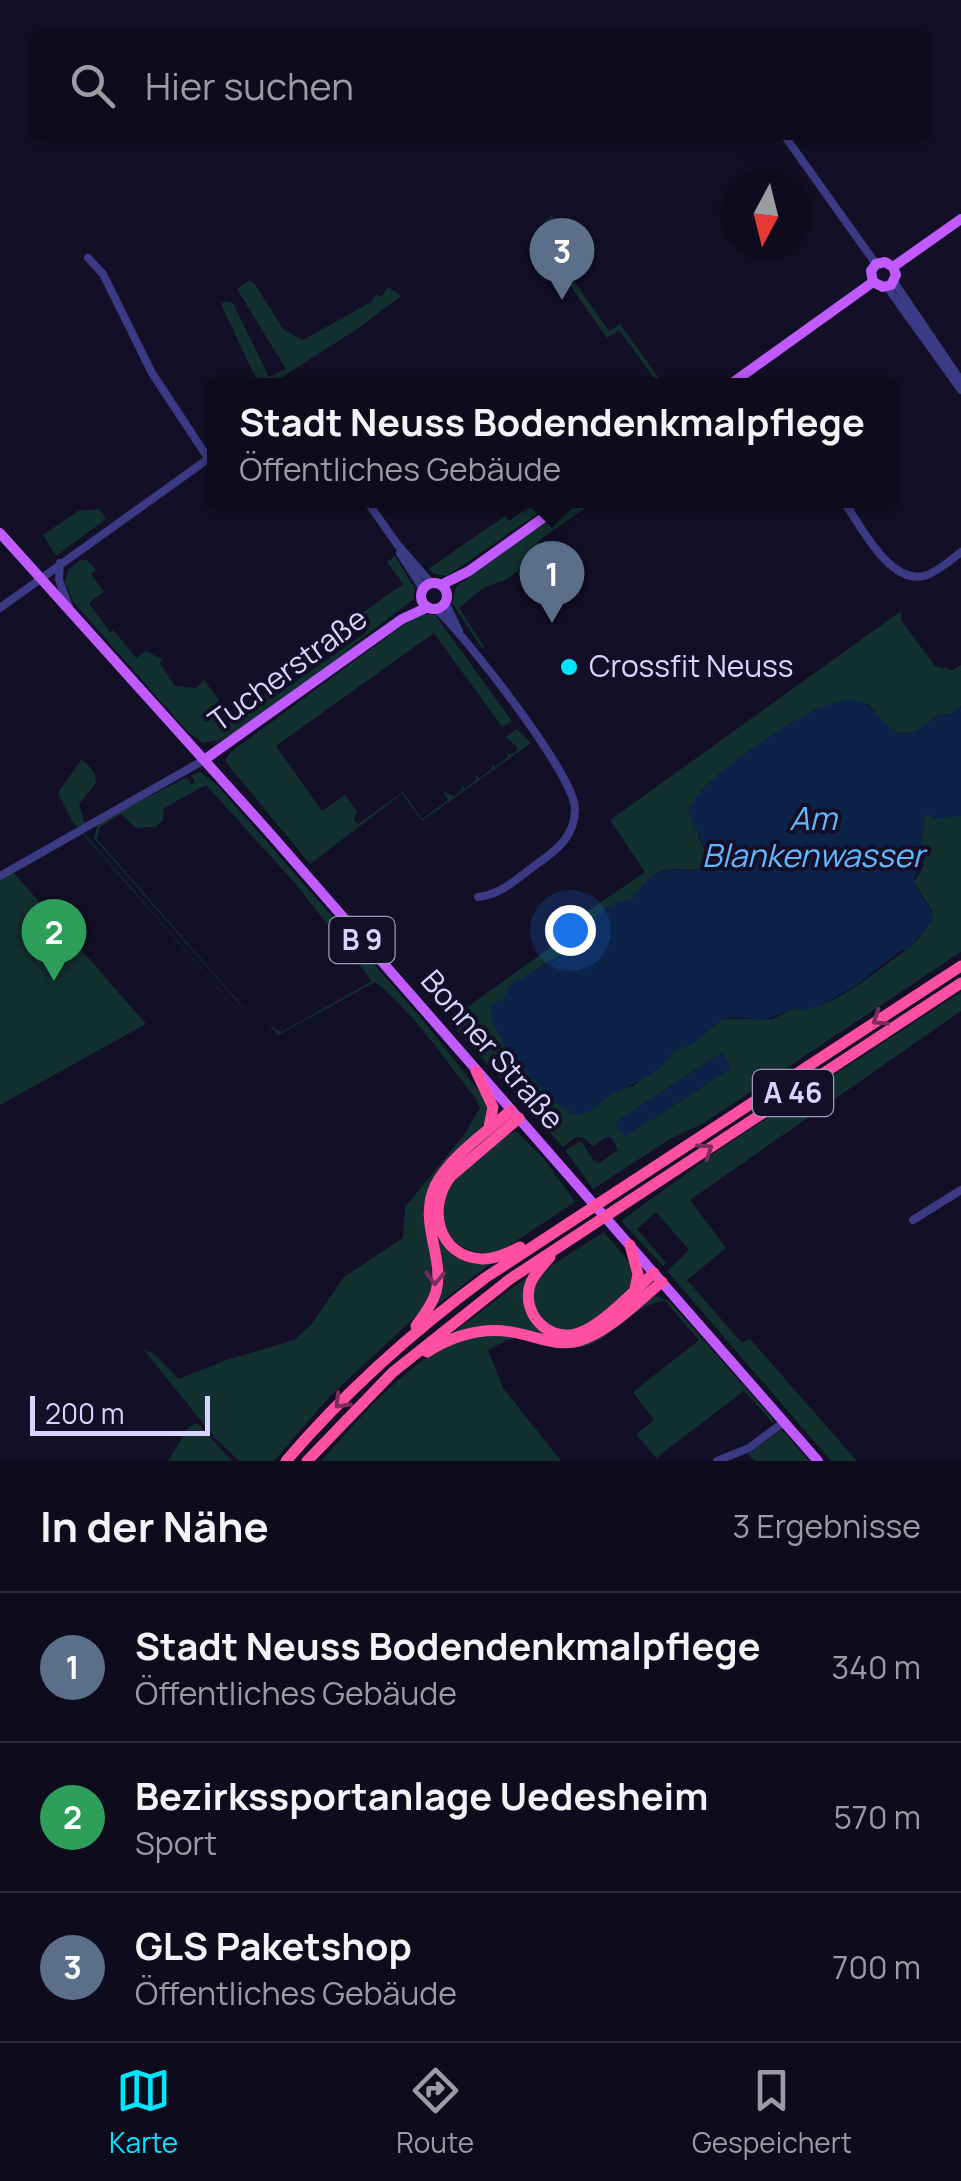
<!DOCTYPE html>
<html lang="de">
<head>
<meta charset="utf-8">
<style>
  body { margin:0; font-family:Manrope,sans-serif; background:#1c1929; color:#f1f3f6 }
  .compass { position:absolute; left:721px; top:170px; width:90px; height:90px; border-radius:50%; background:#0e0b1c; box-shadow:0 5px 15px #0003; rotate:187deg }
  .scale { position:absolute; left:30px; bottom:25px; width:180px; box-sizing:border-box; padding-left:10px; border:5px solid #d9d4ff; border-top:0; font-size:28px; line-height:35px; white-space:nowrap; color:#d9d4ff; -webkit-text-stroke:8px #130f26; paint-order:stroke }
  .you { position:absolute; left:570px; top:930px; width:35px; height:35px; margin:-25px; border:8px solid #fff; border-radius:50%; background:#1a73e8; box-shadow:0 0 0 15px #1a73e833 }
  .badge { display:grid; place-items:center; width:65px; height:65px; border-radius:50%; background:#00e5ff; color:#fff; font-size:32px; font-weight:700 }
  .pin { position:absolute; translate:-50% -82px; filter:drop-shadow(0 2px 5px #0008) }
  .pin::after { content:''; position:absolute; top:52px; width:35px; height:30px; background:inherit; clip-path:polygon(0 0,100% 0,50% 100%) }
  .popup { position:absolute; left:207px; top:378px; width:690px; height:130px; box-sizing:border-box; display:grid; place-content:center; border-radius:10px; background:#0e0b1c; filter:drop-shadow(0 2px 8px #0005); font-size:32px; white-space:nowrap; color:#9b9ba3 }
  .popup b { font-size:38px; color:#f1f3f6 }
  .popup::after { content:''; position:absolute; left:50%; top:100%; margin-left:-20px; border:20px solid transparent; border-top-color:#0e0b1c }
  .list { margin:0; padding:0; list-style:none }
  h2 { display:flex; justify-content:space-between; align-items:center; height:130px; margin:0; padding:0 40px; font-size:42px }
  h2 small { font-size:32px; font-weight:400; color:#9b9ba3 }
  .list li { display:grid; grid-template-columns:65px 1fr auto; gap:30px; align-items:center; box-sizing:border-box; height:150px; padding:0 40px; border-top:2px solid #2e2b3b }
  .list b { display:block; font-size:38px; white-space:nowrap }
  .list p { margin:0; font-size:32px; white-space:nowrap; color:#9b9ba3 }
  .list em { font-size:32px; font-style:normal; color:#9b9ba3 }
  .icon { flex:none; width:55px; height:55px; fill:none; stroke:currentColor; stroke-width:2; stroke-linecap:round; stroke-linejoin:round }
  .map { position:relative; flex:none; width:961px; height:1461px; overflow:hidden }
  .search { position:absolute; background:#0e0b1c; box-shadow:0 5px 15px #0003; left:30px; right:30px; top:30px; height:110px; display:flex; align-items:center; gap:25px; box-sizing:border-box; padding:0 35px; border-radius:10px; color:#9b9ba3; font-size:38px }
  .sheet { height:580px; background:#0e0b1c }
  nav { display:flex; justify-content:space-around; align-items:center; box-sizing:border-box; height:140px; border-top:2px solid #2e2b3b; background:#0e0b1c; font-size:28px; color:#9b9ba3 }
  nav a { display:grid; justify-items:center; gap:5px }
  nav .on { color:#00e5ff }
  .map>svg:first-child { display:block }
  .green { fill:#12302f; fill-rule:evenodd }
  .water { fill:#0c2248 }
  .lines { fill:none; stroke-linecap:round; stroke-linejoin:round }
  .minor { stroke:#3d3a85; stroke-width:8 }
  .major { stroke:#c25bff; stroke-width:10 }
  .highway { stroke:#ff4fa3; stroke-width:11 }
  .oneway { stroke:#7d2c5e }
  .poi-dot { fill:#00e5ff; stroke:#130f26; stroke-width:4 }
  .labels { text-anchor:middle; stroke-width:8; stroke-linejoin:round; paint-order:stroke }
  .shield { fill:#130f26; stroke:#9e99be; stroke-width:2.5 }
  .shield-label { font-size:28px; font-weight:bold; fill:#d9d4ff }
  .poi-label { font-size:30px; fill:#d9d4ff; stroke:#130f26; text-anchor:start }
  .street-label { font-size:30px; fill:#d9d4ff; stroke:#130f26 }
  .water-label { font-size:32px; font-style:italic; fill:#62b6ff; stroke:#130f26 }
</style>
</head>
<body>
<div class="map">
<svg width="961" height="1461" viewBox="0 0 961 1461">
  <rect width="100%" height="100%" fill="#130f26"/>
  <path class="green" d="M552 216 567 238 559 244 578 272 571 277 609 331 620 324 664 385H659L619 330 607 338 565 278 570 270 542 229 543 223Z
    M249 281 254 283 284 330 303 340 371 302 376 294 381 297 388 287 401 296 357 329 270 385H259L221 304 226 301 233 303 269 377 286 369 237 289Z
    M538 501H556L447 576 435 574 428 569 505 516 509 521Z
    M575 501H595L537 542 541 554 507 579 483 588 459 608 485 648 481 647 452 603 456 587Z
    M99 509 106 519 56 556 43 535 78 511Z
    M395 556 415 588 414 599 337 657 412 606 239 730 209 747 327 664 218 740 203 743 187 731 74 603 65 582 68 570 80 560H87L96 570 91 574 104 592 89 603 110 632 113 630 136 658 146 651 163 660 160 663 175 686 196 688 204 680 232 718 266 693H279L365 633 355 618 403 584 387 562Z
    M901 611V620L935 666 952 670 961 665V706L951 714 937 715C905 747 893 734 868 704L790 724 704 787 698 836 707 854 700 868C687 873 674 866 661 871 647 877 643 891 632 899 614 911 596 923 579 937 572 953 555 958 540 967 525 976 514 986 503 1000L606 1098 623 1088 634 1086 671 1053 707 1032 722 1019H773L794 1008C834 1012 875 970 908 949 918 942 925 928 933 919L931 909 914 882 924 865 921 842 925 814 961 816V952L704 1123 670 1139 593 1189 565 1150 581 1141 594 1161 599 1163 618 1150 612 1138 607 1137 593 1146 584 1138 576 1137 563 1147 448 1021 576 929 572 922 645 872 610 820ZM722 1053 731 1068 626 1136 615 1122Z
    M418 614 435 615 512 721 502 727 434 633 276 746 322 811 345 795 357 811 354 820 358 824 403 792 422 819 448 800 442 791 454 796 462 790V785L465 789 476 780V775L479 778 492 769V764L495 767 508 757 506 754 515 753 518 748 506 737 517 729 531 743 422 821 402 794 310 864 225 761 231 752Z
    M82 759 94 772 96 783 79 804 86 827 79 828 73 823 58 793Z
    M200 772 216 784 422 1019 489 1104 485 1124 443 1167 433 1283 426 1307 330 1396 274 1461H239L215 1438 144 1350 153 1353 179 1379 226 1360 294 1340 310 1326 344 1277 403 1238 405 1207 464 1135 480 1108 476 1099C445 1060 414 1013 375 982L278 1035 267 1022 243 1008 94 838 98 823 187 777 191 784 195 782 191 775ZM206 785 294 882 372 981 285 1030 281 1032 244 1008 97 839 100 827 121 814 136 828 156 827 163 820 164 808Z
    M83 832 264 1040 83 834 14 873 146 1024 0 1105V878Z
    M961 992V1011L690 1200 726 1248 687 1280 742 1343 750 1339 857 1461H831L667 1271 689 1250 656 1212 637 1229 666 1263 663 1266 621 1221 720 1149Z
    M502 1124 504 1126C472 1153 409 1192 444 1240 456 1257 474 1261 493 1262L432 1309C452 1267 417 1225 439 1185 453 1161 481 1143 502 1124Z
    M517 1132 544 1159 575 1202 501 1251C453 1263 424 1216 454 1178 468 1161 493 1147 510 1133Z
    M604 1232 634 1268 630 1289C610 1306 574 1348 544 1323 539 1319 534 1308 531 1302L538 1274Z
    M530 1275C518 1310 542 1351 582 1334 603 1325 626 1301 642 1285L646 1283 649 1286 594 1330 575 1339H557L490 1328 444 1339Z
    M656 1296 669 1301 773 1419V1423L744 1391 656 1458 636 1434 654 1420 633 1392 699 1340 665 1301C637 1302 615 1336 589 1345 562 1354 543 1339 518 1338 508 1338 496 1346 488 1350L503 1388 561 1461H321C365 1414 427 1333 496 1334 523 1334 551 1351 578 1344 609 1336 628 1309 656 1296Z
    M195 1423 199 1425 232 1461H168L189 1427Z
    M780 1431 784 1432 809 1461H754L748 1454Z"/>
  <path class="water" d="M850 699C891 706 888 763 937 715L951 714 961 706V816L935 819 925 814 921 842C931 854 923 866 914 878 916 894 931 903 933 919L910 948 900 951 857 985 831 1000 805 1011 794 1008 764 1020 736 1017 722 1019 696 1042 671 1053C660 1077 633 1082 612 1095 603 1100 594 1110 584 1114 575 1116 568 1112 561 1107 539 1087 483 1033 492 1003L503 1000 510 985 564 954 565 946 577 943 584 928 606 907 632 898 650 877 668 869 692 871 700 868 707 854 688 811C695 782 790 720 819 708 829 704 840 702 850 699Z
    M722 1053 731 1068 625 1137 615 1122Z"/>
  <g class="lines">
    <path class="minor" d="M784 135 876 264
      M88 258 103 274 152 373 208 458
      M894 282 961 381
      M887 287 961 390
      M366 500 397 544 431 583
      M843 500C860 525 891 588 927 575 940 570 951 560 961 552
      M400 553 423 589
      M60 563 59 580 69 607
      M445 602 459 631
      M0 608 215 454
      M436 609C464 634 575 775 575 809 575 836 557 850 537 864 518 877 502 895 478 897
      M0 876 204 760
      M913 1220 961 1190
      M717 1461 749 1448 784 1422"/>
    <path class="major" d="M893 267 961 219
      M873 282 871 271 876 264 885 262 893 267
      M873 282 883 287 891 285 896 275 893 267
      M728 386 873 282
      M0 533 267 830 818 1461
      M421 596a13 13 0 1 1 26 0a13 13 0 1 1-26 0Z
      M441 585 469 571 568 500
      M204 760 402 619 428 607"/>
    <path class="highway" d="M476 1071 493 1107 489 1127
      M519 1118 451 1176C426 1207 438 1257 482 1259 496 1259 508 1253 520 1247
      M630 1245 638 1274 635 1289
      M550 1257C543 1265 535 1273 531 1282 519 1312 549 1344 579 1333 604 1324 634 1290 654 1273
      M416 1326C424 1315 432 1305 436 1292 445 1256 418 1223 435 1186 450 1156 487 1132 511 1110
      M427 1352C454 1335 485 1326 517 1333 537 1337 558 1347 579 1341 609 1332 638 1301 662 1282
      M286 1461C345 1392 412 1332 485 1278L961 966
      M307 1461 393 1372 510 1279 961 983"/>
  </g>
  <defs><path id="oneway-chevron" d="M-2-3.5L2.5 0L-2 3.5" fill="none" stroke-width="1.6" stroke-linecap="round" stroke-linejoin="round" transform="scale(2.5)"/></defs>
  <g class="oneway">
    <use href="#oneway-chevron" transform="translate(879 1019) rotate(147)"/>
    <use href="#oneway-chevron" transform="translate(706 1150) rotate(-33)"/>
    <use href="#oneway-chevron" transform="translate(435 1278) rotate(92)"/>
    <use href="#oneway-chevron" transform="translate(341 1402) rotate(134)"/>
  </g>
  <circle class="poi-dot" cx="569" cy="667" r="10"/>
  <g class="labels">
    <g class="shield">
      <rect x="329.5" y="917" width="65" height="46" rx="8"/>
      <rect x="753" y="1070" width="80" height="46" rx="8"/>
    </g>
    <g class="shield-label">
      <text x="362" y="950">B 9</text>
      <text x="793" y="1103">A 46</text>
    </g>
    <g class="poi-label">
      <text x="589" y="677">Crossfit Neuss</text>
    </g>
    <g class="street-label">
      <text transform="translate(288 670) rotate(-36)" y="10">Tucherstraße</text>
      <text transform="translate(492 1050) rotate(49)" y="10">Bonner Straße</text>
    </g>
    <g class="water-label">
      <text x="813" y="830">Am<tspan x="813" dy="37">Blankenwasser</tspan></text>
    </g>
  </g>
</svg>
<svg class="compass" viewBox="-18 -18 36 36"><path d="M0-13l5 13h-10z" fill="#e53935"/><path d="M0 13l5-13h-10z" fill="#9b9ba3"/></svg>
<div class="scale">200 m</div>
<div class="you"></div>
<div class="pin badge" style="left:552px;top:623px;background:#5c6f8a">1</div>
<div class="popup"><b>Stadt Neuss Bodendenkmalpflege</b>Öffentliches Gebäude</div>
<div class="pin badge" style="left:54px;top:981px;background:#2e9e5b">2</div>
<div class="pin badge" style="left:562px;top:300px;background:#5c6f8a">3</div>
<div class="search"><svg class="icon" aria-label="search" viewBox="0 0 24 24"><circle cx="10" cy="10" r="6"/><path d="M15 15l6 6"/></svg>Hier suchen</div>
</div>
<section class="sheet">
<h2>In der Nähe<small>3 Ergebnisse</small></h2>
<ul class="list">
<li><span class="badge" style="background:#5c6f8a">1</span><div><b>Stadt Neuss Bodendenkmalpflege</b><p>Öffentliches Gebäude</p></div><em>340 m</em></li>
<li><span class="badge" style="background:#2e9e5b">2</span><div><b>Bezirkssportanlage Uedesheim</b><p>Sport</p></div><em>570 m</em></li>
<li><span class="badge" style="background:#5c6f8a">3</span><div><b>GLS Paketshop</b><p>Öffentliches Gebäude</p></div><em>700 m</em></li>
</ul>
</section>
<nav>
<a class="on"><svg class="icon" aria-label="map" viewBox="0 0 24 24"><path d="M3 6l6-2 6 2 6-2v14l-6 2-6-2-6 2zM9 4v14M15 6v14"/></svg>Karte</a>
<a><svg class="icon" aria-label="directions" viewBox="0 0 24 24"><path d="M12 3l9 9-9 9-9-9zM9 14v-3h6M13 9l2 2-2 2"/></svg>Route</a>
<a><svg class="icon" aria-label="saved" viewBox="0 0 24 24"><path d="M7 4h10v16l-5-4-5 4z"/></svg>Gespeichert</a>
</nav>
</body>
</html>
